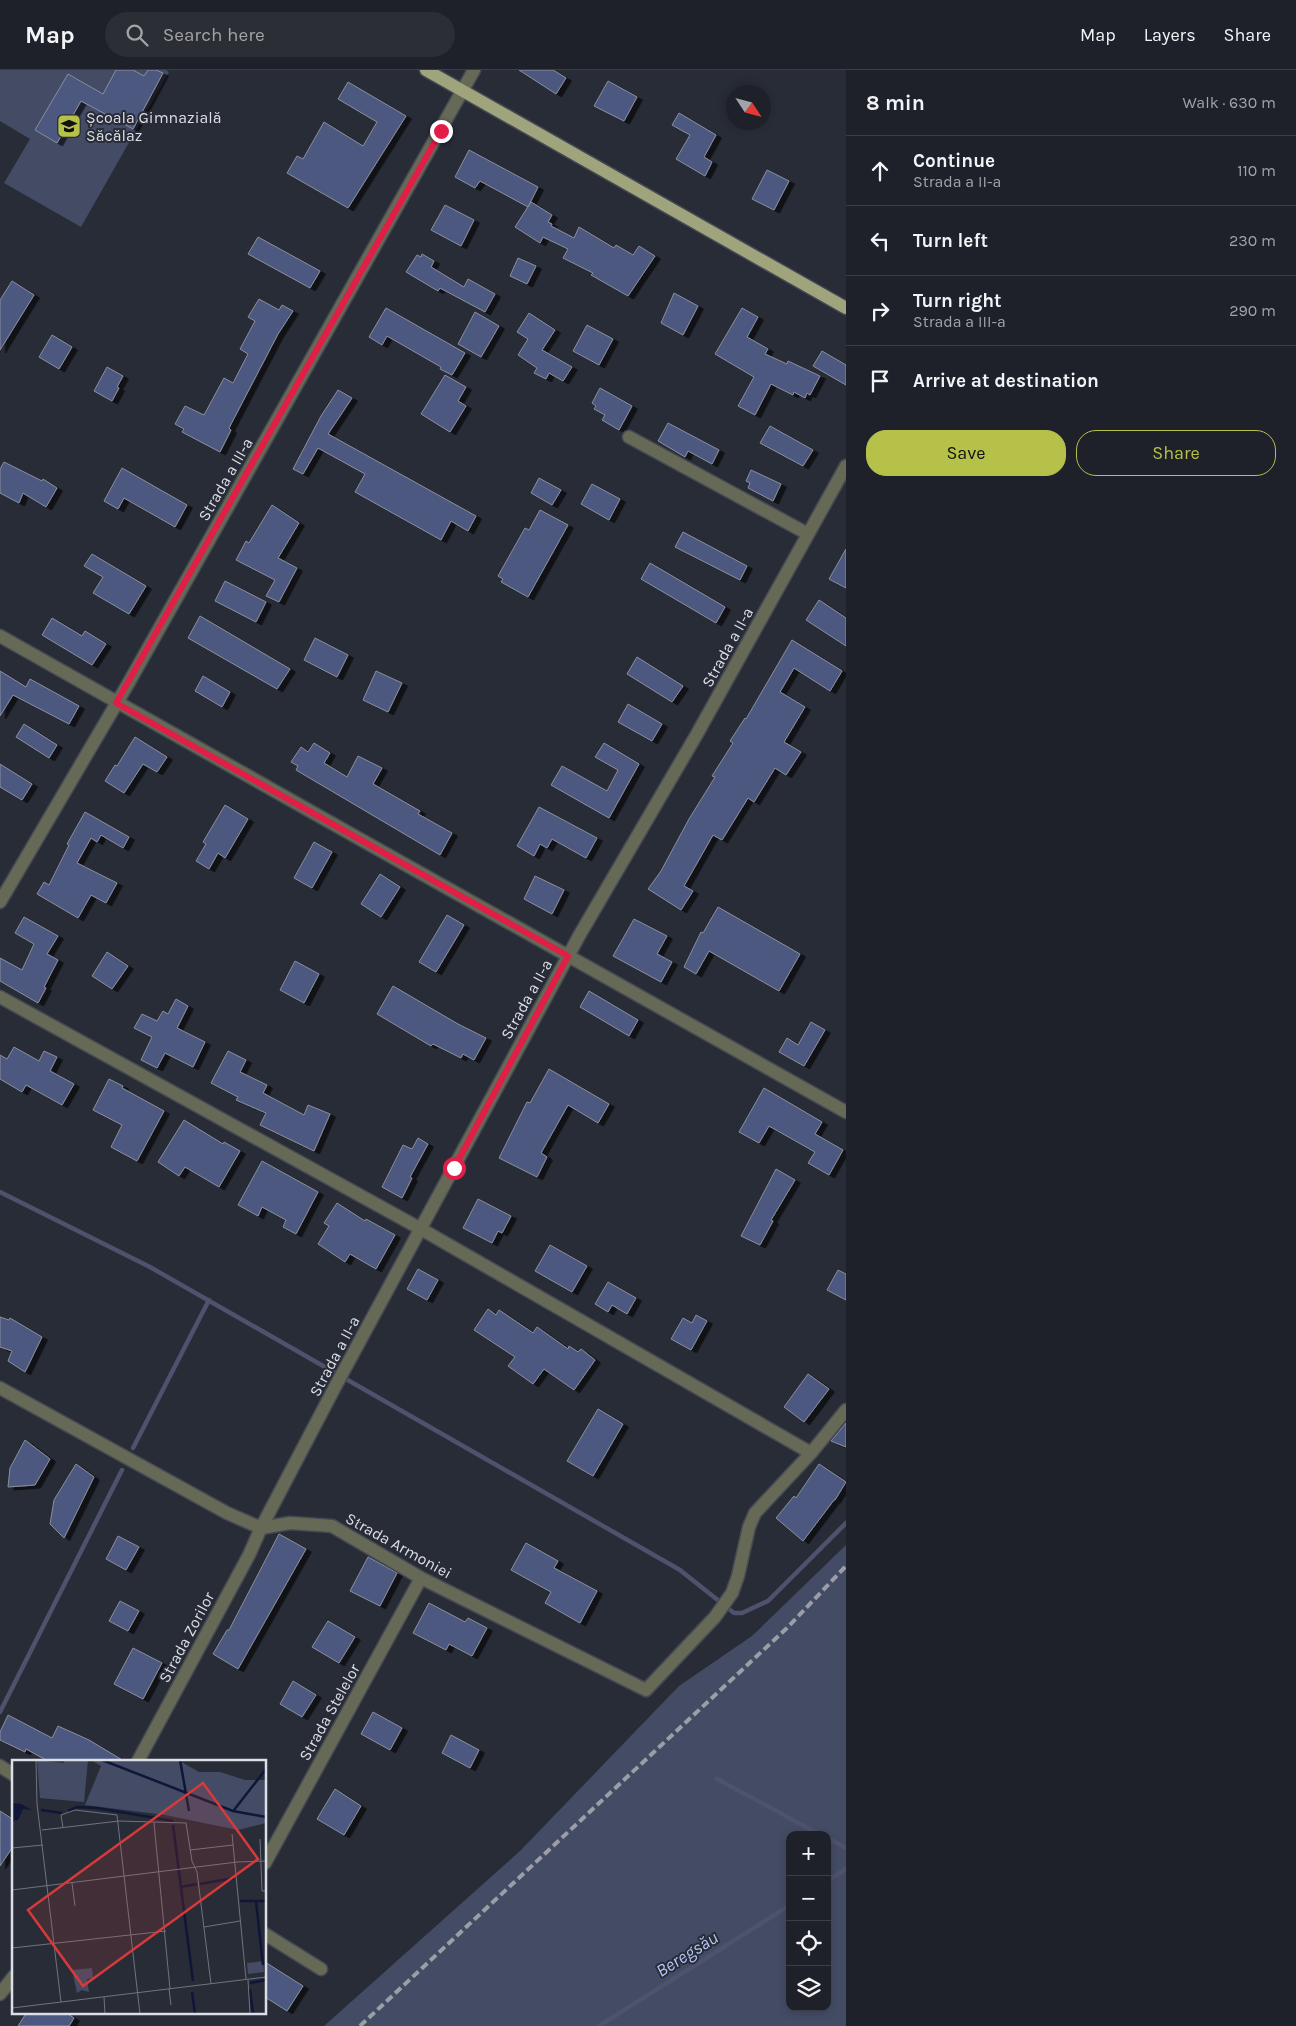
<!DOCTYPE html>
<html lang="en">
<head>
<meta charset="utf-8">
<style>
  body { margin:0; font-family:Karla,sans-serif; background:#2b2e35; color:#f1f3f6 }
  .controls { position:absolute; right:15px; bottom:15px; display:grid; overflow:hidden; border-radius:10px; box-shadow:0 2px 8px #0003 }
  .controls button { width:45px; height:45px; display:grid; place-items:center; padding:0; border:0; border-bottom:1px solid #3c3e46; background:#1e2129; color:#f1f3f6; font:25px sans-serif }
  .compass { position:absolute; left:726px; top:15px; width:45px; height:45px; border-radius:50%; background:#1e2129; box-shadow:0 2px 8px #0003; rotate:126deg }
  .stop { position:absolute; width:15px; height:15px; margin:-11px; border:4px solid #e11d48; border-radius:50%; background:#fff }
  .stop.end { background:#e11d48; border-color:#fff; box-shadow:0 1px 5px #0008 }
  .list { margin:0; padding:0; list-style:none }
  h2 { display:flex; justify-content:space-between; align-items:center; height:65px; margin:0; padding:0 20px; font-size:21px }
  h2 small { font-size:16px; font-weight:400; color:#a1a3a8 }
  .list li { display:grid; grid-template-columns:32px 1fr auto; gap:15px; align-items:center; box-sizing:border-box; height:70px; padding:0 20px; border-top:1px solid #3c3e46 }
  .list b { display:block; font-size:19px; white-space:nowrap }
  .list p { margin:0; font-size:16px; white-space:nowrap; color:#a1a3a8 }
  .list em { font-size:16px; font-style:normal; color:#a1a3a8 }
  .actions { display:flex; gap:10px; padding:15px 20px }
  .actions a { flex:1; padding:11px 0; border:1px solid #b6c149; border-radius:20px; text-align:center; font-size:18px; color:#b6c149 }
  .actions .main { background:#b6c149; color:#111 }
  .icon { flex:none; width:28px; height:28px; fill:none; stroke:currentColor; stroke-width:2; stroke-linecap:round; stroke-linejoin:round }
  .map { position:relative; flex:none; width:846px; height:1956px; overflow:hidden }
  header { display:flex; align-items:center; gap:30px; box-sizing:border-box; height:70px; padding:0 25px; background:#1e2129; border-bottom:1px solid #3c3e46 }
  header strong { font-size:24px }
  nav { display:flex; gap:28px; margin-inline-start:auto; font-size:18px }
  .search { width:350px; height:45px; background:#2b2e35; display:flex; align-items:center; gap:12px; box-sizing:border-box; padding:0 18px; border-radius:28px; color:#a1a3a8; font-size:19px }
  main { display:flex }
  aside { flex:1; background:#1e2129 }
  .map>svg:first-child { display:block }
  .green { fill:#444c65; fill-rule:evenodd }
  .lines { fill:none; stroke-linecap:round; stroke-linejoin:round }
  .stream { stroke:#4e526c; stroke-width:4.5 }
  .building { fill:#4e5980; stroke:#898e9c; filter:url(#shadow) }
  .minor-casing { stroke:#454953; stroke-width:15 }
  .major-casing { stroke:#454953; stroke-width:15 }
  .minor { stroke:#666955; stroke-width:12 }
  .major { stroke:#9fa47d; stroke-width:12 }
  .rail { stroke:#9b9ea7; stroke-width:4; stroke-dasharray:8 4; stroke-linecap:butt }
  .route { stroke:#e11d48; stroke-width:6 }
  .labels { text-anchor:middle; stroke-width:4; stroke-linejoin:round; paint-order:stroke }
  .poi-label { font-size:16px; fill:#dddfe7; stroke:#282c37; text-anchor:start }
  .street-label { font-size:16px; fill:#dddfe7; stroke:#282c37 }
  .water-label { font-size:18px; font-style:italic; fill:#b4c4f9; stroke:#282c37 }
  .inset-river { fill:none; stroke:#101638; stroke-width:2.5 }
  .inset-road { fill:none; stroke:#70747d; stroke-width:1 }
  .view { fill:#d73a3b; fill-opacity:0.15; stroke:#d73a3b; stroke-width:2.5 }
  .inset-edge { fill:none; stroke:#dddfe7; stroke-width:2.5 }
</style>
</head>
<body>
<header>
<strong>Map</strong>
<div class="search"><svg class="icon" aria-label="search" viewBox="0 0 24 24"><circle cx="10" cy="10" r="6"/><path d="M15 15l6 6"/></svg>Search here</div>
<nav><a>Map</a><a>Layers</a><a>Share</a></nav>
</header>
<main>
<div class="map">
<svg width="846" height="1956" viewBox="0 0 846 1956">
  <defs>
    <filter id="shadow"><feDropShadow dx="5.5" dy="3" stdDeviation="0" flood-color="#0009"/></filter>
  </defs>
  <rect width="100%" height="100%" fill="#282c37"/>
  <path class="green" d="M0 0H166L169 2 81 157 4 113 30 69 0 51ZM68 4 89 17 57 73 35 60Z
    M846 1475V1956H324L520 1781 679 1616 752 1566ZM790 1765H827V1937H790Z"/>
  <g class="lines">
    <path class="stream" d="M0 1122 150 1197 680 1500 734 1543H742L768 1531 846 1453
      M133 1378 209 1230
      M0 1642 122 1400
      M717 1709 821 1765
      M827 1768 846 1778
      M827 1811 846 1799
      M599 1956 790 1835"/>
  </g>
  <path class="building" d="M116 0H133L144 6 148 0H156L163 3 133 59 81 31 57 73 35 60 68 4 103 24Z
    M519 0H553L566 8 556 24Z
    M608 11 637 27 624 51 594 36Z
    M348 12 406 46 348 138 287 103 297 86 303 89 324 52 363 76 377 52 338 29Z
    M679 43 716 65 704 87 712 92 705 106 676 89 690 65 672 55Z
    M469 80 538 117 528 137 480 111 475 118 455 107Z
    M767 100 789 111 774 140 752 129Z
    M531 132 552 145 548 152 552 154 551 156 574 168 579 157 614 178 616 175 633 185 639 176 655 186 628 226 591 205 593 203 563 188 568 179 543 167 540 173 515 157Z
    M445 135 474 150 461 176 431 160Z
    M258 167 320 201 310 218 248 184Z
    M422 184 434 191 431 197 464 217 468 209 495 224 485 242 440 218 438 221 406 202 417 185 421 187Z
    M518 188 536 196 527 214 510 206Z
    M12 211 34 225 0 280V230Z
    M674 223 698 236 683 265 661 253Z
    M259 229 279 240 282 235 293 241 278 264 229 358 231 360 220 382 182 362 184 359 175 354 185 336 204 345 224 308 233 313 248 284 240 279 255 251 248 247Z
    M386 238 465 283 452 305 440 299 441 297 387 266 382 275 369 267Z
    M742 238 758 247 747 267 768 279 765 284 787 294 788 291 820 306 810 325 807 323 805 328 794 322 793 325 771 314 755 345 738 336 754 307 715 284Z
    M475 242 499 256 481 287 458 274Z
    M529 243 555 260 542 280 572 297 563 311 549 303 546 309 534 303 537 298 518 285 528 269 517 262Z
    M587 255 613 269 599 295 573 281Z
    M52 265 72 277 59 299 39 287Z
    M822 281 846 295V315L813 296Z
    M107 297 123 306 117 317 119 318 112 331 94 321Z
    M445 305 466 317 458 331 466 336 450 362 421 344Z
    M600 318 632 336 619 360 602 350 605 345 594 339 596 336 592 333Z
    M338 320 352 328 328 364 476 446 468 461 451 451 441 470 355 422 365 404 318 378 303 404 293 399 321 346Z
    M668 353 719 380 712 394 688 381 685 387 658 371Z
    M770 356 813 380 803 396 760 373Z
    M4 392 42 411 43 409 57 418 46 437 23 423 19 433 0 423V399Z
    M122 398 187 435 175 457 124 428 118 439 104 431Z
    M751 400 781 414 773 431 748 418 750 413 746 411Z
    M539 408 561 420 552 435 531 423Z
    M592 414 620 429 609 450 581 434Z
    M272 435 299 453 278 488 297 498 279 532 266 526 275 510 236 490 246 471 249 473Z
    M540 440 568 455 528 527 501 512 503 509 498 506 525 458 529 460Z
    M683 462 747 496 740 510 675 477Z
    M846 479V518L829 509Z
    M92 484 146 516 129 544 93 523 103 507 84 496Z
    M650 493 725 537 716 553 641 509Z
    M225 511 266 532 256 552 215 531Z
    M819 530 846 548V576L806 550Z
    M200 546 290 599 277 619 188 568Z
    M52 548 82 566 85 561 106 574 92 595 42 565Z
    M315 568 348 585 337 607 304 590Z
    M792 570 842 601 830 621 794 598 780 622 805 637 784 672 801 682 786 705 775 698 754 732 748 728 722 770 713 765 684 816 693 821 681 840 648 819 661 801 689 749 715 707 712 706 733 673 730 671 745 648 746 649Z
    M637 587 683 616 672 632 627 604Z
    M0 601 26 617 30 609 79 636 69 654 13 625 0 646Z
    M376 601 402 613 388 642 363 630Z
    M203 606 230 622 222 637 195 621Z
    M628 634 662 654 652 671 618 652Z
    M24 654 57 675 49 688 16 667Z
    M135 667 167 687 157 702 143 694 124 723 105 711 115 695 117 696Z
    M314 673 330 683 324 693 347 707 358 686 382 698 373 714 420 741 418 744 452 763 440 785 296 700 298 696 291 692 301 677 308 682Z
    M604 673 639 694 609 748 551 715 562 696 607 721 618 700 595 687Z
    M0 694 32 714 22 730 0 717Z
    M225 735 248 749 225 788 218 783 209 799 196 791 206 774 203 772Z
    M539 737 597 768 586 788 552 769 547 778 540 774 534 786 517 776Z
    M85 742 129 767 123 778 101 765 97 772 91 768 77 793 117 813 106 833 91 825 78 848 37 824 44 812 49 815 69 775 67 774Z
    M314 772 332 782 312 818 294 808Z
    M380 804 400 817 381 847 361 834Z
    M535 806 564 820 552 844 524 829Z
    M718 837 800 884 779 921 709 881 696 904 684 897 701 862 703 863Z
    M447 845 464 855 436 902 419 892Z
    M24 847 58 866 47 884 58 890 44 917 46 918 38 933 0 911V888L22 900 34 874 15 863Z
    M634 849 667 866 657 884 672 892 661 912 613 886Z
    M107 882 128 896 112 919 92 906Z
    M295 891 319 904 304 933 280 920Z
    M393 916 458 954 486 968 474 990 463 984 461 988 433 974 431 976 377 944Z
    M589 921 638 950 629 966 580 937Z
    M176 929 188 936 177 958 205 972 193 997 165 983 157 998 141 990 152 967 134 958 142 944 157 951 163 941 168 944Z
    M811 952 825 960 804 996 779 982 787 968 798 975Z
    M14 977 39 991 44 981 57 987 50 1001 74 1014 62 1035 26 1015 22 1022 0 1009V985L7 989Z
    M228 981 246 990 240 1002 267 1015 263 1023 304 1045 308 1035 330 1044 314 1081 260 1055 266 1043 236 1030 238 1027 211 1013Z
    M549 999 609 1034 598 1053 568 1035 541 1083 547 1087 537 1107 499 1088 527 1032 530 1033Z
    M109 1009 123 1016 122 1018 164 1041 137 1091 111 1077 122 1055 93 1040Z
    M764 1018 822 1052 815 1064 843 1080 829 1105 808 1093 815 1082 769 1056 759 1073 739 1062Z
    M184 1050 223 1074 224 1072 240 1081 219 1117 185 1097 179 1106 158 1092Z
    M418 1068 428 1074 410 1107 412 1108 402 1128 382 1117 403 1075 412 1079Z
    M262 1091 318 1122 296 1164 283 1157 286 1150 262 1137 258 1146 238 1135Z
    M776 1099 795 1110 771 1150 773 1151 760 1175 741 1166Z
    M478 1129 511 1146 502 1163 498 1161 492 1173 463 1158Z
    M337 1133 365 1151 366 1149 395 1165 376 1199 350 1184 345 1192 318 1174 329 1156 324 1153Z
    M550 1175 587 1196 572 1222 535 1201Z
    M418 1199 438 1210 427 1230 407 1219Z
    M838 1200 846 1204V1230L827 1220Z
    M608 1212 636 1228 627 1244 612 1235 608 1242 595 1234Z
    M488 1239 496 1245 499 1240 533 1263 537 1257 568 1279 569 1276 578 1282 581 1279 595 1290 574 1320 544 1299 533 1314 508 1296 515 1287 474 1260Z
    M696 1245 707 1251 691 1280 671 1269 683 1248 692 1253Z
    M0 1247 9 1250 10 1248 42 1267 25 1302 8 1291 12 1281 0 1277Z
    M808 1304 829 1319 804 1352 784 1337Z
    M598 1339 623 1354 593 1406 567 1391Z
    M846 1353V1377L831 1371Z
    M25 1370 50 1389 35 1415 8 1417 10 1398Z
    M76 1394 94 1407 64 1468 50 1454 54 1430Z
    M819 1394 846 1412 835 1430H834L803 1471 776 1448 794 1426 796 1428Z
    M279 1464 306 1479 238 1599 213 1584 227 1560H229Z
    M118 1466 139 1477 126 1500 106 1489Z
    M526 1473 558 1491 554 1498 597 1521 580 1553 545 1533 551 1522 511 1500Z
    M368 1487 397 1503 380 1536 350 1521Z
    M120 1531 139 1541 128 1561 109 1551Z
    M429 1533 465 1552 468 1548 487 1558 472 1586 449 1574 446 1580 413 1563Z
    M328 1551 355 1567 339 1593 312 1577Z
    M133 1578 162 1593 143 1629 114 1614Z
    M293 1611 316 1625 302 1647 280 1634Z
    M373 1642 402 1658 390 1680 361 1664Z
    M8 1645 52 1668 58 1656 89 1670 124 1691H48L26 1679 25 1682 0 1670V1662Z
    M451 1665 479 1680 470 1698 442 1683Z
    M335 1719 361 1736 344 1765 317 1749Z
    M0 1741 14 1750V1775L0 1796Z
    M265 1892 303 1916 287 1941 265 1927Z
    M27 1942H65L74 1948 69 1956H18Z"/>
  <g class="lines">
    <g class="minor-casing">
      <path id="minor" d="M629 367 808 464
        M0 566C281 726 565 883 846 1042
        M0 832 128 614 474 0
        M0 927 421 1159 811 1383
        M0 1318 227 1443 261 1458 290 1453 332 1456 421 1508 646 1620 715 1547 732 1523 738 1506 749 1457 755 1443 811 1383 846 1340
        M138 1691 249 1485 261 1458 336 1315 579 866 697 664 846 396
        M0 1696 14 1705
        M265 1793 421 1508
        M265 1864 321 1899
        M0 1924 14 1906"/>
    </g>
    <g class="major-casing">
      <path id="major" d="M426 0 846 238"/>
    </g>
    <use href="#minor" class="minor"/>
    <use href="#major" class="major"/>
    <path class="rail" d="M360 1956 787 1558 846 1496"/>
  </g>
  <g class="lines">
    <path class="route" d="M441 61 116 633 568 886 454 1098"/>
  </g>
  <defs>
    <g id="school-square" transform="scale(1.25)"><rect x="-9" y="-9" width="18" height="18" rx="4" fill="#b6c149" stroke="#282c37"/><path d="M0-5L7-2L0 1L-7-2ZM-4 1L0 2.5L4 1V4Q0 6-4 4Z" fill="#111"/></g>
  </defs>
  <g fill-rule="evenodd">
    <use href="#school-square" x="69" y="56"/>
  </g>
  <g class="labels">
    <g class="poi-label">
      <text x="86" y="53">Școala Gimnazială<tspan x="86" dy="18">Săcălaz</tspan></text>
    </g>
    <g class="street-label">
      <text transform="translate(225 409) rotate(-60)" y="6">Strada a III-a</text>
      <text transform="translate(727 577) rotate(-61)" y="6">Strada a II-a</text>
      <text transform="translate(526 929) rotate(-61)" y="6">Strada a II-a</text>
      <text transform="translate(334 1286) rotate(-62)" y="6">Strada a II-a</text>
      <text transform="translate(399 1475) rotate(29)" y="6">Strada Armoniei</text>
      <text transform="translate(186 1567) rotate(-62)" y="6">Strada Zorilor</text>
      <text transform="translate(329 1642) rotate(-61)" y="6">Strada Stelelor</text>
    </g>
    <g class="water-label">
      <text transform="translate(687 1884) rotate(-32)" y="6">Beregsău</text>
    </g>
  </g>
  <g transform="translate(12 1690)">
    <rect width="254" height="254" fill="#282c37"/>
    <path d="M25 0 52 3V0H76L72 42 28 38ZM79 0H166L187 12H208L233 20H254V63L226 70 153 55 73 45 89 6ZM251 201 252 212 236 214 235 203ZM80 208 81 218 75 219 77 232 70 230 65 233 60 210Z" fill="#444c65"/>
    <path d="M0 43 9 44 20 50 11 49 6 60 0 61Z" fill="#101638"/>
    <path class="inset-river" d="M90 0 221 51 254 57M168 0 177 51M29 50 50 53M222 50 254 9M56 51 65 47 85 48 161 61M161 65 181 221M188 124 222 118M168 127 185 124M228 141H254M244 141 251 205M238 223 254 220M238 229 241 254M180 232 183 254"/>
    <path class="inset-road" d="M24 0 25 44 49 242M142 63 158 229M51 68 49 55 63 50 105 55 128 254M30 70 107 61 174 63 180 101 185 112 199 224M220 74 234 219M248 79 250 131H254M0 88 31 85M178 90 221 85M60 123 63 146M0 130 225 102 254 101M192 167 228 161M0 188 154 171M236 220 238 254M157 229 159 245M92 237 93 254M0 248 254 217"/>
    <path class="view" d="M191 23 246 99 71 226 16 150Z"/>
    <rect width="254" height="254" class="inset-edge"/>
  </g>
</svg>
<div class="controls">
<button>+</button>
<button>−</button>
<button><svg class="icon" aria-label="locate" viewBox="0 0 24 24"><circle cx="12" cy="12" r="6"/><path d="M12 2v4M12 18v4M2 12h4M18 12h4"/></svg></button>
<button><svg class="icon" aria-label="layers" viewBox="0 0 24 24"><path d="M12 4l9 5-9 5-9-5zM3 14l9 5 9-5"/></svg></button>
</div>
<svg class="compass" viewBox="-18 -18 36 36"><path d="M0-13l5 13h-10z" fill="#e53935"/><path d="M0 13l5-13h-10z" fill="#a1a3a8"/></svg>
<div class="stop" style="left:454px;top:1098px"></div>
<div class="stop end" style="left:441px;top:61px"></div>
</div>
<aside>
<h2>8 min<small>Walk · 630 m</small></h2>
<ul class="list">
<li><svg class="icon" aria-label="ahead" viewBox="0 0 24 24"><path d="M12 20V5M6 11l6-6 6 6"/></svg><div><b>Continue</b><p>Strada a II-a</p></div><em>110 m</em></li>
<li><svg class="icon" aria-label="left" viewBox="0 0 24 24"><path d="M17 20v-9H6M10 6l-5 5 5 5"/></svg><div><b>Turn left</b></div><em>230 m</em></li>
<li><svg class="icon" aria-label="right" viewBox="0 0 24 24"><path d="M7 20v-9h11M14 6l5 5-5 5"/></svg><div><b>Turn right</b><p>Strada a III-a</p></div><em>290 m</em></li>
<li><svg class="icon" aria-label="arrive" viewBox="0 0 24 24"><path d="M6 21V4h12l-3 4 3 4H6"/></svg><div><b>Arrive at destination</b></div></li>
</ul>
<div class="actions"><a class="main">Save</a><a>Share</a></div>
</aside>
</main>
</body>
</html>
